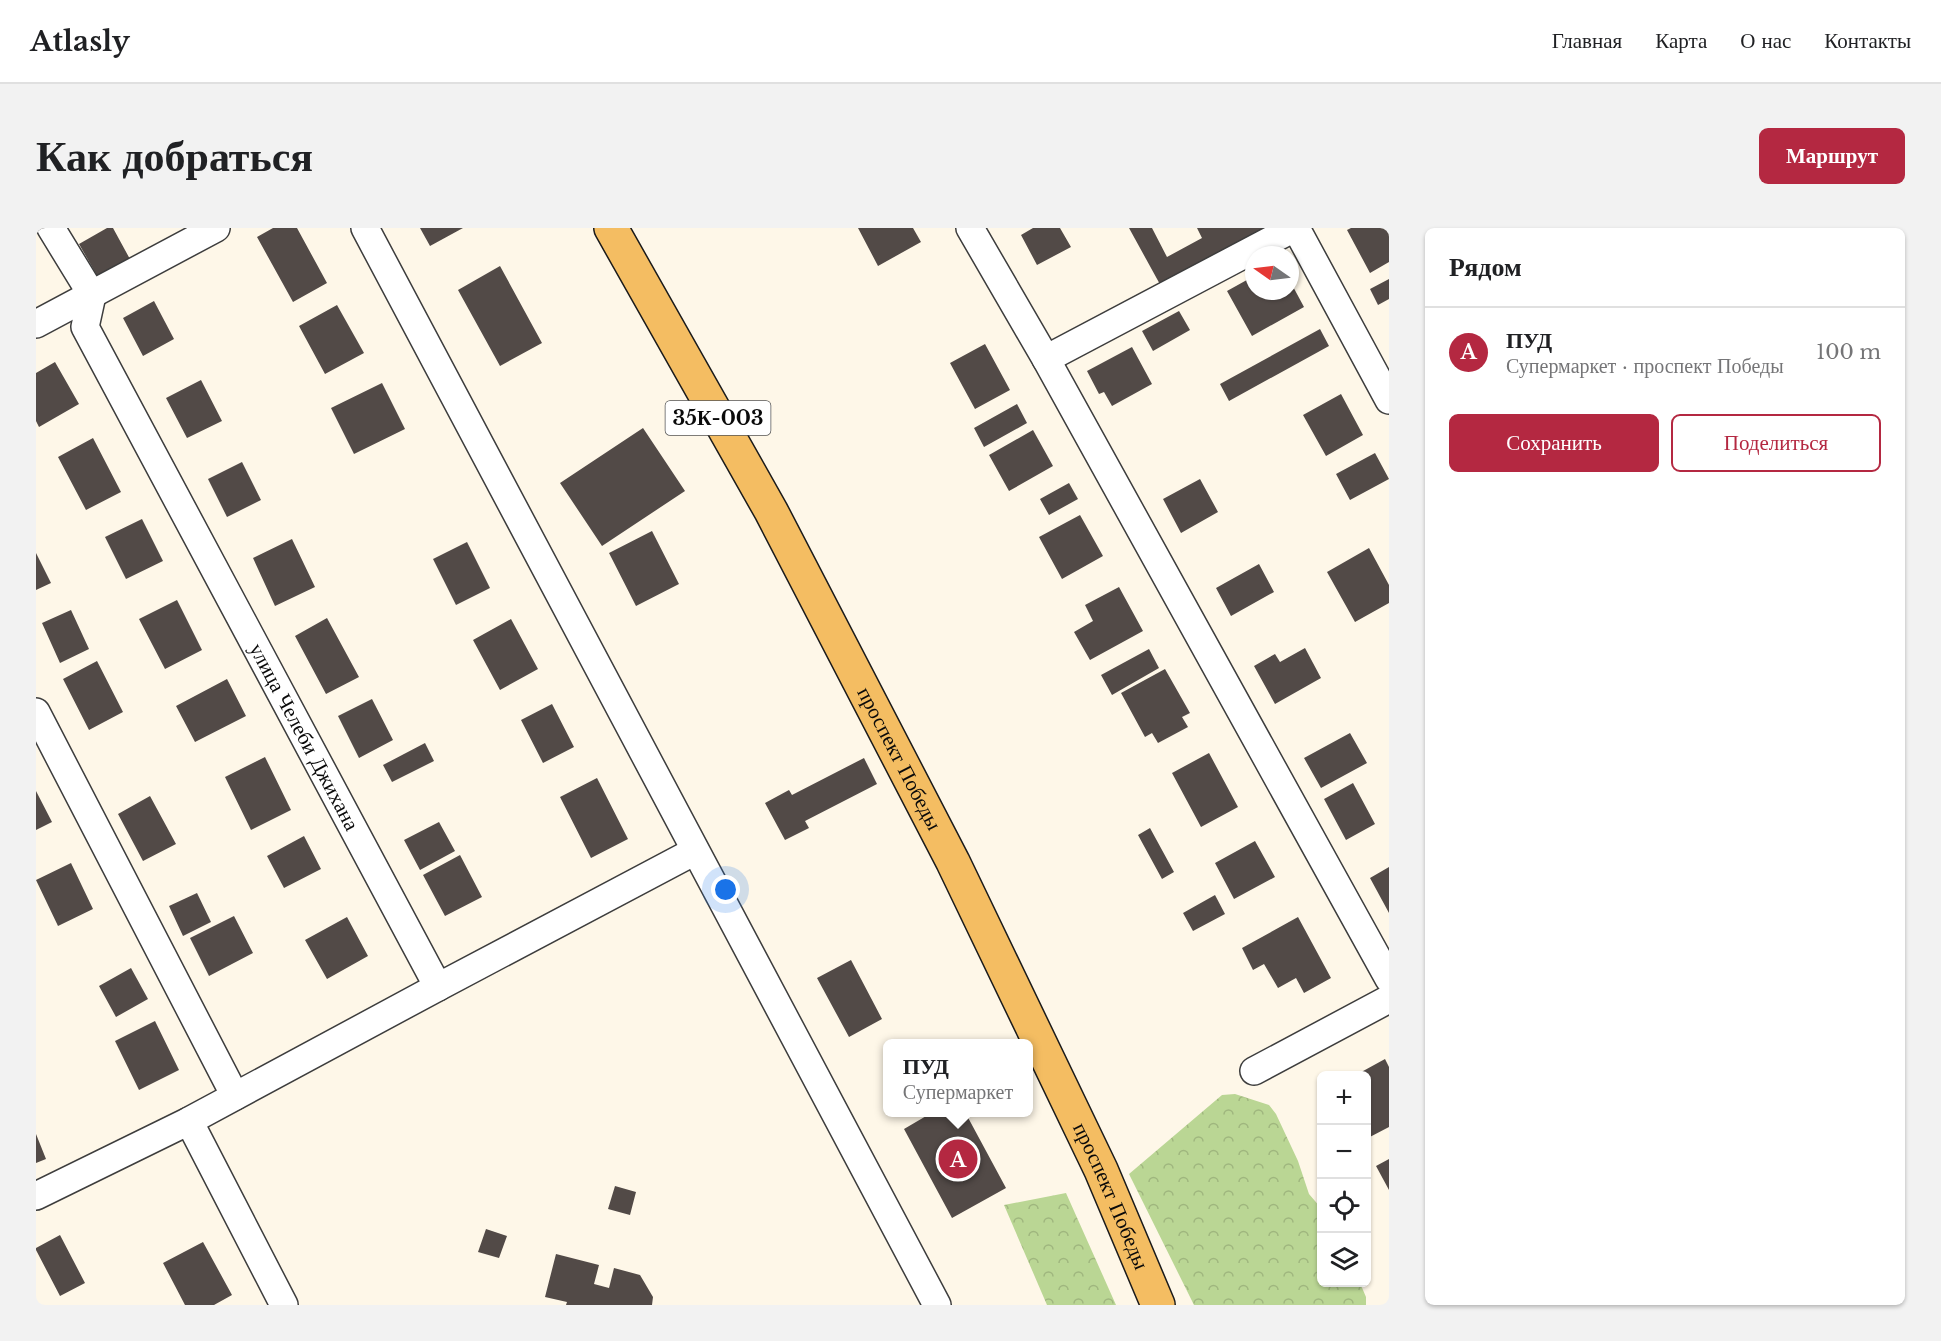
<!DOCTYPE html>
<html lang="ru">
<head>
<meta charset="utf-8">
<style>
  body { margin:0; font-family:"Libre Baskerville",serif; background:#f2f2f2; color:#202124 }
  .controls { position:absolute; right:18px; bottom:18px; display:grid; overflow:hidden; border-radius:9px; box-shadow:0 2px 4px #0004 }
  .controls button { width:54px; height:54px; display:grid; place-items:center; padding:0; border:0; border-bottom:2px solid #e0e0e0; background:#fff; color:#202124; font:30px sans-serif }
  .compass { position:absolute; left:1209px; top:18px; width:54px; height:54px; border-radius:50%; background:#fff; box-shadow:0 2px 4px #0004; rotate:284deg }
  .you { position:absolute; left:690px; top:662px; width:21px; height:21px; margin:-15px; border:4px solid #fff; border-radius:50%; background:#1a73e8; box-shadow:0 0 0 9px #1a73e833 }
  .badge { display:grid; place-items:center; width:39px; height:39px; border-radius:50%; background:#b42841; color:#fff; font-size:20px; font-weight:700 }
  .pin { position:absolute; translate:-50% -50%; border:3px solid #fff; box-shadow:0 2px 6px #0006 }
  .popup { position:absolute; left:847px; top:811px; width:150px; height:78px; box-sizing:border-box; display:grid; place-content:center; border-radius:9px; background:#fff; filter:drop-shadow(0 2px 4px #0005); font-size:20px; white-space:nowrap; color:#757577 }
  .popup b { font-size:22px; color:#202124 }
  .popup::after { content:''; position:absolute; left:50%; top:100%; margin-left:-12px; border:12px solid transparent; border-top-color:#fff }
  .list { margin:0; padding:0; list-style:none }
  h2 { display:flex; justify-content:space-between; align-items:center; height:78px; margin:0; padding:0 24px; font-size:26px }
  h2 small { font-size:20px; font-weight:400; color:#757577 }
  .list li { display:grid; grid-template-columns:39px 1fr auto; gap:18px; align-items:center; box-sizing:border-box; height:90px; padding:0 24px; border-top:2px solid #e0e0e0 }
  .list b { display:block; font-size:22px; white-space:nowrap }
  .list p { margin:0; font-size:20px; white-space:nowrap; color:#757577 }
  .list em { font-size:20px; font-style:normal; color:#757577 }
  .actions { display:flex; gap:12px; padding:18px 24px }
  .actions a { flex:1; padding:14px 0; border:2px solid #b42841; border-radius:9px; text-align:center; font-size:21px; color:#b42841 }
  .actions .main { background:#b42841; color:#fff }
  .icon { flex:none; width:33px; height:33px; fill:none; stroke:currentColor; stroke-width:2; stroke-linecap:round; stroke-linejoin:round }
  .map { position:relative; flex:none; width:1353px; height:1077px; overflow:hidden; border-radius:9px }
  header { display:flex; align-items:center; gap:36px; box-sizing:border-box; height:84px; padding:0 30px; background:#fff; border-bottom:2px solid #e0e0e0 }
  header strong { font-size:28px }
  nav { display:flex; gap:33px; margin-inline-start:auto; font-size:21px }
  .intro { display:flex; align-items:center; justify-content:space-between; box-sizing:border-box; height:144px; padding:0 36px }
  h1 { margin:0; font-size:42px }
  .button { padding:15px 27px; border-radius:9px; background:#b42841; color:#fff; font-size:21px; font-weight:700 }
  main { display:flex; gap:36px; padding:0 36px }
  aside { flex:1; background:#fff; border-radius:9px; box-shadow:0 2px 4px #0004 }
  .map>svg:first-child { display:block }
  .forest { fill:url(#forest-crowns) }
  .building { fill:#524a47 }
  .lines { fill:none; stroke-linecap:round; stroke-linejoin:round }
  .minor-casing { stroke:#3d3d3d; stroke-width:30 }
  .primary-casing { stroke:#1b1b1b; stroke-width:36 }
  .minor { stroke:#fff; stroke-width:27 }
  .primary { stroke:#f4bd62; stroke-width:33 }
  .labels { text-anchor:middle; stroke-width:6; stroke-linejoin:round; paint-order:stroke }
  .shield { fill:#fff; stroke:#545454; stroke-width:1.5 }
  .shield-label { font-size:20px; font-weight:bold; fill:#0a0a0a }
  .street-label { font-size:21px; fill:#0a0a0a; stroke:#fff }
</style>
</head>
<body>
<header>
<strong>Atlasly</strong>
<nav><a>Главная</a><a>Карта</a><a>О нас</a><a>Контакты</a></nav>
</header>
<div class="intro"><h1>Как добраться</h1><a class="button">Маршрут</a></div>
<main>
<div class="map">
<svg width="1353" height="1077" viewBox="0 0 1353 1077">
  <defs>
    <pattern id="forest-crowns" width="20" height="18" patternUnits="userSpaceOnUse" patternTransform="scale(1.5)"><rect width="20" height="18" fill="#bad694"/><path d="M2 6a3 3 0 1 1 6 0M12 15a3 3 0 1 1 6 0" fill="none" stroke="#9fb67e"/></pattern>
  </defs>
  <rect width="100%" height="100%" fill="#fef7e8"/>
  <path class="forest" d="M1199 866 1233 877 1240 886 1262 933 1273 966 1285 980 1286 1054 1324 1055 1330 1069V1077H1158L1093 946 1186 867Z
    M1030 965 1080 1077H1011L968 977Z"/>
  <path class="building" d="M71 0H77L95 33 63 51 43 16Z
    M237 0H261L291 55 257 74 221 9Z
    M384 0H427L394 18Z
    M822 0H877L885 14 842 38Z
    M997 0H1024L1035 19 1001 37 985 7Z
    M1093 0H1116L1131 29 1166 10 1161 0H1227L1229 4 1126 60Z
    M1315 0H1353V34L1334 45 1311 2Z
    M464 38 506 115 464 138 422 62Z
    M1218 48V63H1254V53L1268 79 1216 108 1191 63Z
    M1353 51V71L1342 77 1334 61Z
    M118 73 138 111 107 128 87 90Z
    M301 77 328 125 289 146 263 98Z
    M1143 83 1154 102 1117 123 1106 103Z
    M1284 101 1293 118 1193 173 1184 156Z
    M949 116 974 162 939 181 914 135Z
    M1096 119 1116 156 1076 178 1068 164 1063 166 1051 143Z
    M19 134 43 176 3 199 0 193V145Z
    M165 152 186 193 151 210 130 170Z
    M346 155 369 201 318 226 295 180Z
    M1305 166 1327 207 1290 228 1267 187Z
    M981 176 991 195 948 219 938 200Z
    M607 200 649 263 566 318 524 255Z
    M997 202 1017 238 973 263 953 227Z
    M57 210 85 264 50 282 22 229Z
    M1339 225 1353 251 1314 272 1300 246Z
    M206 234 225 272 191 289 172 251Z
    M1164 251 1182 284 1145 305 1127 271Z
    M1033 255 1042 271 1013 287 1004 271Z
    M1044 287 1067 328 1026 351 1003 309Z
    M106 291 127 333 90 351 69 309Z
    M616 303 643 356 600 378 573 325Z
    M256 311 279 359 239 378 217 330Z
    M431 314 454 360 420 377 397 331Z
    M1333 320 1353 357V375L1319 394 1291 344Z
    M0 325 15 355 0 362Z
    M1223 336 1238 364 1195 388 1180 360Z
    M1083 359 1107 403 1054 432 1038 404 1057 393 1049 377Z
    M141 372 166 422 129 441 103 391Z
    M35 382 53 421 24 435 6 395Z
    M291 390 323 449 290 466 259 408Z
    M475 391 502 441 464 462 437 412Z
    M1269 420 1285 450 1239 476 1218 438 1239 426 1244 434Z
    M1113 421 1123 440 1076 467 1065 447Z
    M61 433 87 484 53 502 27 451Z
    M1129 441 1154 485 1146 489 1152 499 1122 515 1116 505 1109 509 1085 465Z
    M191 451 210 488 159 514 140 478Z
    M336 471 357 512 323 530 302 488Z
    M516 476 538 519 507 535 485 492Z
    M1314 505 1331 535 1285 560 1268 530Z
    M389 515 398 533 356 554 347 537Z
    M1173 525 1202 579 1165 599 1136 545Z
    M229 529 255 582 215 602 189 549Z
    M828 530 841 556 769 593 773 600 749 612 729 575 753 562 756 567Z
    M561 550 592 611 555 630 524 569Z
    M1317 555 1339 596 1310 612 1288 571Z
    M0 563 16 594 0 602Z
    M114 568 140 616 107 633 82 586Z
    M403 594 419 623 384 642 368 612Z
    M1114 600 1138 644 1126 651 1102 607Z
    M268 608 285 641 248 660 231 628Z
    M1219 613 1239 649 1198 671 1179 635Z
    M424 627 446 669 409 688 387 647Z
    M35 635 57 681 22 698 0 652Z
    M1353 639V685L1334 650Z
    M161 665 175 694 147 708 133 678Z
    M1179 667 1189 686 1157 703 1147 685Z
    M198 688 217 725 173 748 154 710Z
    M311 689 332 728 291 751 269 712Z
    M1262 689 1295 750 1268 765 1260 750 1242 760 1228 736 1217 742 1206 720Z
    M815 732 846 791 813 809 781 750Z
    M95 740 112 771 80 789 63 758Z
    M119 793 143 842 103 862 79 813Z
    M1349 831 1353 839V899L1330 911V848H1318Z
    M897 884H929L970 960 916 990 868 901Z
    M0 906 10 931 0 935Z
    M1353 931V962L1340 938Z
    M579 958 600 964 594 987 572 981Z
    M450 1001 471 1008 463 1030 442 1024Z
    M24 1007 49 1055 24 1068 0 1022V1020Z
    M167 1014 196 1067 178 1077H149L127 1035Z
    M520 1026 563 1037 558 1056 573 1060 578 1040 604 1047 617 1069 616 1077H530L531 1074 509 1069Z"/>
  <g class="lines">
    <g class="minor-casing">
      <g id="minor">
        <path id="s1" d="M15 0 56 67 49 99 402 759 659 623"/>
        <path d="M329 0 901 1077"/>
        <path d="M934 0 1010 131 1353 751"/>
        <path d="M1260 0 1353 172"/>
        <path d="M0 96 180 0"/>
        <path d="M1010 131 1258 0"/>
        <path d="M0 484 199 868"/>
        <path d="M1218 843 1353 771"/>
        <path d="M153 893 248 1077"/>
        <path d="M0 968 153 893 402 759"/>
      </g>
    </g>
    <g class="primary-casing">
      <g id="primary">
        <path id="s2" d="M575 0 735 283 917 634 1065 942 1122 1077"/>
      </g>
    </g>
    <use href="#minor" class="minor"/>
    <use href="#primary" class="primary"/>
  </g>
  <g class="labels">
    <rect class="shield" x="629.5" y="173" width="105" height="34" rx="4.5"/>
    <g class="shield-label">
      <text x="682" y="197">35К-003</text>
    </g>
    <g class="street-label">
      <text dy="7" stroke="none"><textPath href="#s1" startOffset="576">улица Челеби Джихана</textPath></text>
      <text dy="7" stroke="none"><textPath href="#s2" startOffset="604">проспект Победы</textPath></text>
      <text dy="7" stroke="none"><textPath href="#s2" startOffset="1090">проспект Победы</textPath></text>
    </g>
  </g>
</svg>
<div class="controls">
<button>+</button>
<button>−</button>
<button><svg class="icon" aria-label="locate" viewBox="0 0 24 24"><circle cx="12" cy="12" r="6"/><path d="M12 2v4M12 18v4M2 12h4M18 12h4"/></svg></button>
<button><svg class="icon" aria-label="layers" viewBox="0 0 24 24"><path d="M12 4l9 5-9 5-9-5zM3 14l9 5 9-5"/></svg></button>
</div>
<svg class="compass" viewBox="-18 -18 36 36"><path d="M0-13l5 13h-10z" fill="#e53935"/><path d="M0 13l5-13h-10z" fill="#757577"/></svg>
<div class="you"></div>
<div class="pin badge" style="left:922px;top:931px">A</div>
<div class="popup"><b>ПУД</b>Супермаркет</div>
</div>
<aside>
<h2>Рядом<small></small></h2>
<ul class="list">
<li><span class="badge">A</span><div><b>ПУД</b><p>Супермаркет · проспект Победы</p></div><em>100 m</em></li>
</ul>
<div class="actions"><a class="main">Сохранить</a><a>Поделиться</a></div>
</aside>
</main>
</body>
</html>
